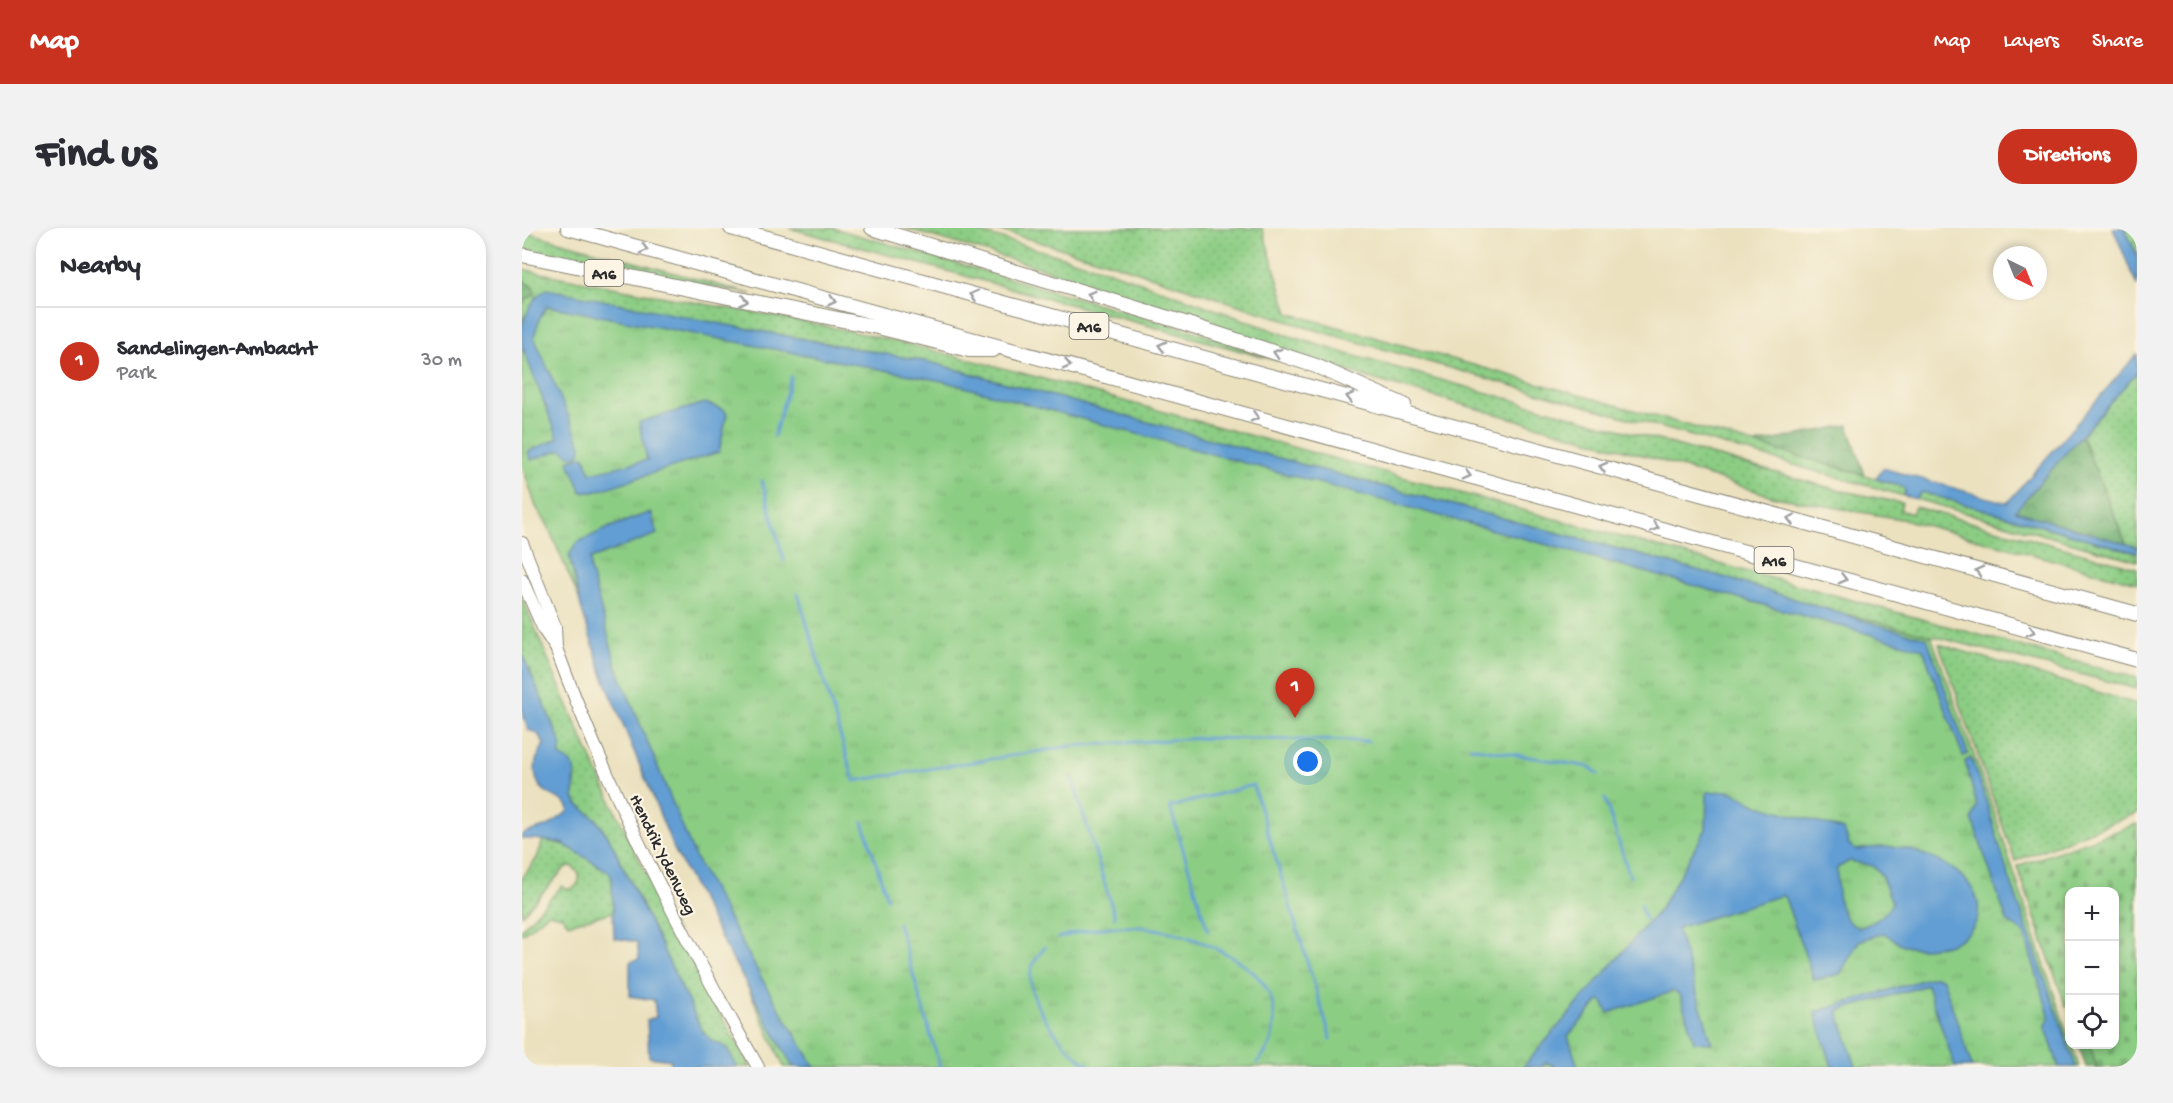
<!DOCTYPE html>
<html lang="en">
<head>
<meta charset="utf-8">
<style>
  body { margin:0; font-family:"Gochi Hand",sans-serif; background:#f2f2f3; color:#2b2b33 }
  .controls { position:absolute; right:18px; bottom:18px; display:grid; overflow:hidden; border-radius:12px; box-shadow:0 3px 9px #0003 }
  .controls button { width:54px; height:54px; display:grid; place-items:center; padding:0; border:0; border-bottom:2px solid #e1e1e2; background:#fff; color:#2b2b33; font:30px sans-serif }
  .compass { position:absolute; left:1471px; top:18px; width:54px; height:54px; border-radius:50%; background:#fff; box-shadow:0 3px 9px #0003; rotate:137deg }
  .you { position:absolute; left:786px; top:534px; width:21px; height:21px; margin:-15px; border:4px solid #fff; border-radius:50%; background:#1a73e8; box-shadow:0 0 0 9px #1a73e833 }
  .badge { display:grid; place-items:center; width:39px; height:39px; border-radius:50%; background:#c8321e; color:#fff; font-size:20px; font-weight:700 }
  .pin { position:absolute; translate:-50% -50px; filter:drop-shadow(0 2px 3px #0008) }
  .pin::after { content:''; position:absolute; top:32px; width:21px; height:18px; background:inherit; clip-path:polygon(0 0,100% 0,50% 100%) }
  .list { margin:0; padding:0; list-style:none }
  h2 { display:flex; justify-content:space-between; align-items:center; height:78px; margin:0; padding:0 24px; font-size:26px }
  h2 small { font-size:20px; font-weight:400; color:#7c7c81 }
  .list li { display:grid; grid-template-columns:39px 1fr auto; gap:18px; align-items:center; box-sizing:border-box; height:108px; padding:0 24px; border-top:2px solid #e1e1e2 }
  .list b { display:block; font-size:22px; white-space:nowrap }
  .list p { margin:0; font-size:20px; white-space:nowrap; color:#7c7c81 }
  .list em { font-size:20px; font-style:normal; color:#7c7c81 }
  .icon { flex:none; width:33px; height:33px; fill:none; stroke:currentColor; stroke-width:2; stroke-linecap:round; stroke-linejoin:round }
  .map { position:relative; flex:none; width:1615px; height:839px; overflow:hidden; border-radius:24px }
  header { display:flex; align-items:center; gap:36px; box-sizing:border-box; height:84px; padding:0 30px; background:#c8321e; color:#fff }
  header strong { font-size:28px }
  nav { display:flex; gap:33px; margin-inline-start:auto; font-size:21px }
  .intro { display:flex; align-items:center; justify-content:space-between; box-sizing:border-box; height:144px; padding:0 36px }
  h1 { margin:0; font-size:42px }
  .button { padding:15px 27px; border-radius:24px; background:#c8321e; color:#fff; font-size:21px; font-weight:700 }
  main { display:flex; gap:36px; padding:0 36px }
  aside { flex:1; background:#fff; border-radius:24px; box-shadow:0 3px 9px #0003 }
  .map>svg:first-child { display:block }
  .grass { fill:url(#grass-dots); stroke:#5c7c58; stroke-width:1.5 }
  .forest { fill:url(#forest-crowns); stroke:#4e6e4e; stroke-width:1.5 }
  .cemetery { fill:url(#cemetery-stones); stroke:#5c7c58; stroke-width:1.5 }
  .park { fill:url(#park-tufts); stroke:#5c7c58; stroke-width:1.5 }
  .water { fill:#629ed3; stroke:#46647f; stroke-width:1.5; fill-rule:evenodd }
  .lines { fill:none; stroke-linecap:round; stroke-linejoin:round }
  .stream { stroke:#629ed3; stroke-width:3 }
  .major-casing { stroke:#8b8675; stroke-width:14 }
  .highway-casing { stroke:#8b8675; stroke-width:16 }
  .major { stroke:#fff; stroke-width:12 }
  .highway { stroke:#fff; stroke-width:14 }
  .oneway { stroke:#a0a0a0 }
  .labels { text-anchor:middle; stroke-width:4.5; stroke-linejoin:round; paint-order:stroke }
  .shield { fill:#fcf5e5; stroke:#6a6863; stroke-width:1.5 }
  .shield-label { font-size:16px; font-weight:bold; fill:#2b2b2b }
  .street-label { font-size:18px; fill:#2b2b2b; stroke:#fcf5e5 }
</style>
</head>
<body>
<header>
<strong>Map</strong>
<nav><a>Map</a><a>Layers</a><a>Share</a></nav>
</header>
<div class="intro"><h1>Find us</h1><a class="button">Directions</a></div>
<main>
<aside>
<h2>Nearby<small></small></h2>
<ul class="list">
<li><span class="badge">1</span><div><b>Sandelingen-Ambacht</b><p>Park</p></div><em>30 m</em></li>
</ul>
</aside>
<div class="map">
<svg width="1615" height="839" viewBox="0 0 1615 839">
  <defs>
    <pattern id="grass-dots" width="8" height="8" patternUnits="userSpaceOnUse" patternTransform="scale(1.5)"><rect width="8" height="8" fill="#8ccd84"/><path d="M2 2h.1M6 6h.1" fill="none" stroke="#79b072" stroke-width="1.8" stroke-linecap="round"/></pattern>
    <pattern id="forest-crowns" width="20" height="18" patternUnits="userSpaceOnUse" patternTransform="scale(1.5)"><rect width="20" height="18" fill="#71b072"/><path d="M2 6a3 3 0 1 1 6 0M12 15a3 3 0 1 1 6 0" fill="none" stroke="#5d8f5e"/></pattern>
    <pattern id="cemetery-stones" width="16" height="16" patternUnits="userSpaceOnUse" patternTransform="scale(1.5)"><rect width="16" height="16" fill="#8ccd84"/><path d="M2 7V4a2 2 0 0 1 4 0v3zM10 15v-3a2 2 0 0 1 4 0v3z" fill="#79b072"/></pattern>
    <pattern id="park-tufts" width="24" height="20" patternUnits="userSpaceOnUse" patternTransform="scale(1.5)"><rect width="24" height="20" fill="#8ccd84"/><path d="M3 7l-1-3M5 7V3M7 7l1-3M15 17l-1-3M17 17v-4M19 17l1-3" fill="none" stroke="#79b072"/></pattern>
  </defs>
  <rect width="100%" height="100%" fill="#fcf5e5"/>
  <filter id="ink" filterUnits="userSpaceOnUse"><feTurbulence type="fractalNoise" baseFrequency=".0167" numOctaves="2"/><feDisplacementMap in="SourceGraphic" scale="12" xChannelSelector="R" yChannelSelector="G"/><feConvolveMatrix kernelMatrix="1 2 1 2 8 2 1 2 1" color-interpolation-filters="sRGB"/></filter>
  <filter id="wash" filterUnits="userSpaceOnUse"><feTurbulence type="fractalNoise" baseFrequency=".008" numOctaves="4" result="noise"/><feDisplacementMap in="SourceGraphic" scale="24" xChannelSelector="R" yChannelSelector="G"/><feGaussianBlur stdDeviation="1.35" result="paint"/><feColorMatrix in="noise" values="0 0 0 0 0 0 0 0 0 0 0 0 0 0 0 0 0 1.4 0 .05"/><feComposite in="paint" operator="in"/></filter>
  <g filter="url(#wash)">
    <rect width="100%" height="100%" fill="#ebe1bf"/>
    <path class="grass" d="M267 0H311L678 105 756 133Z
      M382 0H443L588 43 761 106 829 127 1316 262 1380 275 1378 282 1390 286 1393 279 1615 340V355L1384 292 1253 269 1124 228 853 152 519 40Z
      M469 0H740L766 85 1343 247 1381 259 1383 263 1382 268 786 100 589 35Z
      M1603 0H1615V29Z
      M0 3 229 66 90 41 0 22Z
      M0 41C92 61 185 76 278 93 353 107 427 126 500 145L1615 450V461L1411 408 1405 410 1356 397 1201 349 815 246 407 134 189 94 0 98V74H2L3 53H0Z
      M1615 144V319L1604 316 1559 207Z
      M1400 264 1615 325V333L1394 271Z
      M0 368C65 530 140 688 229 839H215L207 824 190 813 180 802 87 610 74 591 55 576 52 569 54 545 49 535 37 527 38 513 0 425Z
      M1417 416 1615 476V585L1493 633Z
      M21 612 48 618 87 644 90 650 92 684 46 696 40 688 27 685 0 706V700L40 658 44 661H49C61 655 59 644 49 638L44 639 0 687V650L15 630Z"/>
    <path class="forest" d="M0 53 11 58 13 66 0 74Z
      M1326 197 1343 247 1233 216Z
      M1559 207 1604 316 1493 283Z
      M1557 817H1568L1575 839H1564Z"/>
    <path class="cemetery" d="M1615 596V839H1575L1568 817 1592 816V664H1548V778L1544 779 1495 638Z"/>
    <path class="park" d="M29 69 412 148 1409 408 1468 572 1547 811 1548 816 1550 817 1557 839H262L179 656 25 296 14 279 0 237V91Z"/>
    <path class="water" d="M1591 0H1603L1615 29V58Z
      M25 61 189 94 407 134 815 246 1201 349 1356 397 1405 410 1446 526 1441 528 1401 421 1011 313 420 153 25 78 18 89 12 109 59 217 58 226 49 229 40 221 9 232 6 224 36 210 0 118V98L7 80 15 68Z
      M1615 126V144L1493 283 1615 319V325L1400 264 1394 271 1382 268 1383 263 1381 259 1354 251 1361 240 1485 275Z
      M183 175 202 182 205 186 197 224 72 264H60L46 233 62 228 69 245 125 232 117 194Z
      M129 284 135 306 68 331V341L95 440 173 629 245 760 293 839H271L208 727 152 621 80 445 60 383 47 327 56 314 88 299Z
      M0 425 38 513 40 518 37 527 49 535 53 541 52 569 55 576 74 591 87 610 180 802 190 813C206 817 208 825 215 839H149V832L127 829 125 792 134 789 132 772 108 768V734L117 731 115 714 92 710 90 650 87 644 40 615 12 611H0V606L26 598 47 583C47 565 7 573 14 533 16 526 20 522 22 515L15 505 6 502 0 483Z
      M1449 530 1464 572 1485 643 1554 839H1537L1523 798 1526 794 1527 787 1502 705 1485 693 1450 591 1455 578 1443 533Z
      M1208 563 1236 577 1322 602 1327 616 1333 622C1354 619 1372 616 1392 623 1410 629 1435 640 1447 656 1470 687 1448 716 1413 719 1389 722 1382 720 1362 705L1337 713 1318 746 1292 752 1263 670 1260 667 1155 700 1190 815 1172 814 1158 767 1152 763 1086 785 1081 774 1078 772 1046 808 1056 839H1034L1024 834 1020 839H1001L1138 681 1184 601 1185 564ZM1328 633 1351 638 1360 649 1370 675C1362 689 1352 695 1337 700 1314 691 1315 661 1315 640Z
      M1414 748 1421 751 1450 839H1433L1405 757 1316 783 1334 839H1310L1293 784Z"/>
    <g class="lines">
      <path class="stream" d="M252 208 269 149
        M240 253 262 333
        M276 366 332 553 550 518 680 510 846 513
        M948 519 1068 539 1076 546
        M550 549 593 689
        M1083 571 1108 649
        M341 594 365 670
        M1118 677 1123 692
        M376 695 418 839
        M686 703 648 579 731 557 809 811
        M536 710C563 701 590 697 618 699 658 702 730 727 748 767 754 782 753 801 748 816 746 823 739 829 735 835
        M523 719C518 726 510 734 509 743 503 776 544 822 569 839"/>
    </g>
  </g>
  <g filter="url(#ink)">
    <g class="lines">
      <g class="major-casing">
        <path id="major" d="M0 315 33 399 34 419
          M0 352 22 402 34 420C89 569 157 702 236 839"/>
      </g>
      <g class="highway-casing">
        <path id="highway" d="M46 0 1615 432
          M209 0 1615 386
          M350 0 653 92 794 138 882 177
          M0 27 360 100 447 122H471"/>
      </g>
      <use href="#major" class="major"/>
      <use href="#highway" class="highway"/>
    </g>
    <defs><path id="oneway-chevron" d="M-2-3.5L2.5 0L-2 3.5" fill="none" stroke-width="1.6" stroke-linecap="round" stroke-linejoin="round" transform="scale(1.5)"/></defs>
    <g class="oneway">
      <use href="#oneway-chevron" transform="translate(122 21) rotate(15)"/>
      <use href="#oneway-chevron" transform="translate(452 67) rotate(-165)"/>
      <use href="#oneway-chevron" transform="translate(569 67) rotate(-163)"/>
      <use href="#oneway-chevron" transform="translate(222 73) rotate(11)"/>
      <use href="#oneway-chevron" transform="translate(310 73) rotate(15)"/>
      <use href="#oneway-chevron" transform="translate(640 118) rotate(-165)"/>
      <use href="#oneway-chevron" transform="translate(755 125) rotate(-162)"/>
      <use href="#oneway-chevron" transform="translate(545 137) rotate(15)"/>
      <use href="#oneway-chevron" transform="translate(828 169) rotate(-165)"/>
      <use href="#oneway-chevron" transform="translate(733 189) rotate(15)"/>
      <use href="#oneway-chevron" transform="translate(1081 239) rotate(-165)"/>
      <use href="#oneway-chevron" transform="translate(945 247) rotate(15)"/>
      <use href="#oneway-chevron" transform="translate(1269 291) rotate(-165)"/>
      <use href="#oneway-chevron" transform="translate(1133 299) rotate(15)"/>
      <use href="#oneway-chevron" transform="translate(1457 343) rotate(-165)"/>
      <use href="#oneway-chevron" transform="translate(1321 351) rotate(15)"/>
      <use href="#oneway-chevron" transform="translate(1509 403) rotate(15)"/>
    </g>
  </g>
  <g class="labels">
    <g class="shield">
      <rect x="62.5" y="32" width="39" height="26" rx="4.5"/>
      <rect x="547.5" y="85" width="39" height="26" rx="4.5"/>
      <rect x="1232.5" y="319" width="39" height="26" rx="4.5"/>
    </g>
    <g class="shield-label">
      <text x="82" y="51">A16</text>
      <text x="567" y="104">A16</text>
      <text x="1252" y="338">A16</text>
    </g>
    <g class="street-label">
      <text transform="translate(142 626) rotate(64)" y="6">Hendrik Ydenweg</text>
    </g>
  </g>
</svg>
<div class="controls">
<button>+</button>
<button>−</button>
<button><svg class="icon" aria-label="locate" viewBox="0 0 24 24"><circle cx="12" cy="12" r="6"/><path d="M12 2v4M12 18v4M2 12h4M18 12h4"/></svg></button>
</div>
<svg class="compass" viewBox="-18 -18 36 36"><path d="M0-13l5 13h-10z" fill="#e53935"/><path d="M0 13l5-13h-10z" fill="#7c7c81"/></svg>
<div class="you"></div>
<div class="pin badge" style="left:773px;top:490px">1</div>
</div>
</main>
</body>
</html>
